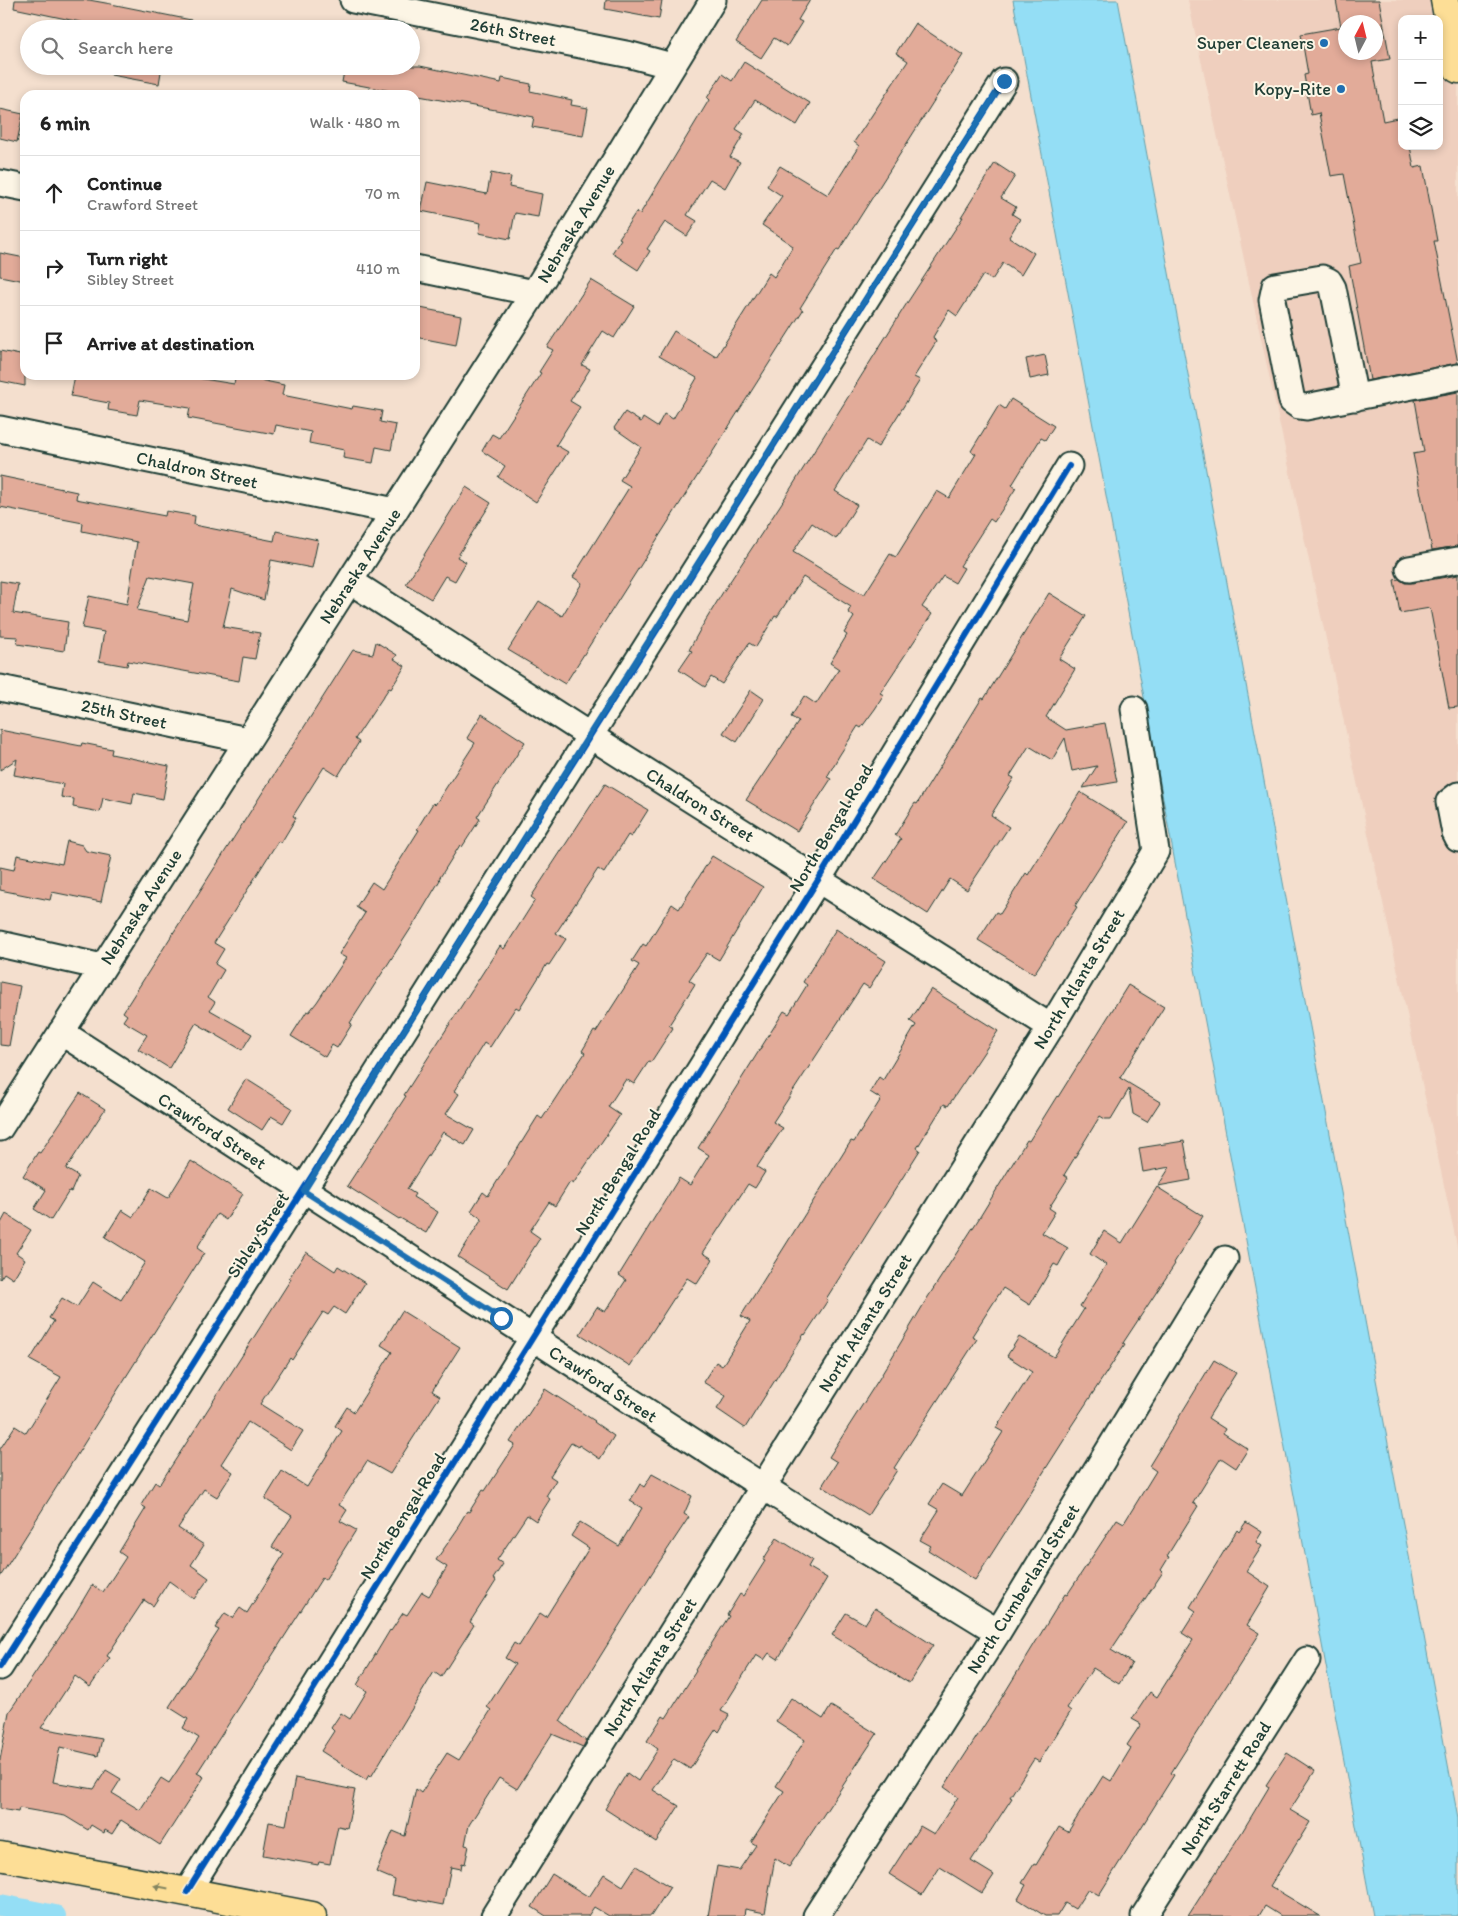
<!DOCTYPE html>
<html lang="en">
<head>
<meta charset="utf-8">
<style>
  body { margin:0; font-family:Itim,sans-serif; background:#f2f2f2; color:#222 }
  .controls { position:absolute; right:15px; top:15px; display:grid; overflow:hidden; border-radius:10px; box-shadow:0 2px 8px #0003 }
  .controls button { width:45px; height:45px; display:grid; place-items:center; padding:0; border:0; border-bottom:1px solid #e0e0e0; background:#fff; color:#222; font:25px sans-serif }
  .compass { position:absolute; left:1338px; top:15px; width:45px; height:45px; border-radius:50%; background:#fff; box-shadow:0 2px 8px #0003; rotate:7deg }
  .stop { position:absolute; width:15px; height:15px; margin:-11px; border:4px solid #1f6fb2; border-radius:50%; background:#fff }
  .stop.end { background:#1f6fb2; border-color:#fff; box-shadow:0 1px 5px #0008 }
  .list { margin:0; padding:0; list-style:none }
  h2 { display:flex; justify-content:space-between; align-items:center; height:65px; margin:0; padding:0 20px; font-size:21px }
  h2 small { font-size:16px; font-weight:400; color:#767676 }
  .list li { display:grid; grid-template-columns:32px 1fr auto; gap:15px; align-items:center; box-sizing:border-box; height:75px; padding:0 20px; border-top:1px solid #e0e0e0 }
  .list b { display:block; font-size:19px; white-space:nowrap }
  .list p { margin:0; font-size:16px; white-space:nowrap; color:#767676 }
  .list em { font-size:16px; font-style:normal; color:#767676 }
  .icon { flex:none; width:28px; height:28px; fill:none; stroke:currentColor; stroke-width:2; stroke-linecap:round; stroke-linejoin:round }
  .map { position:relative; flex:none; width:1458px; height:1916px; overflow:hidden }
  .search { position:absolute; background:#fff; box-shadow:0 2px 8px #0003; left:20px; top:20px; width:400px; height:55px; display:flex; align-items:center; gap:12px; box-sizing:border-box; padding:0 18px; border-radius:28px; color:#767676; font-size:19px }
  .panel { position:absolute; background:#fff; box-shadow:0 2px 8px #0003; left:20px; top:90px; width:400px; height:290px; border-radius:15px }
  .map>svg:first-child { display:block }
  .built { fill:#efcfbe; fill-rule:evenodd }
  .water { fill:#94def5; stroke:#659ea8 }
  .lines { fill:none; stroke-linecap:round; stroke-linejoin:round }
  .canal { stroke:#94def5; stroke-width:22 }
  .building { fill:#e2ab99; stroke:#1f3d34; fill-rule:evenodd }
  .minor-casing { stroke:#1f3d34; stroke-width:29 }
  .major-casing { stroke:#1f3d34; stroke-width:31 }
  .minor { stroke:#fcf5e5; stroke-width:25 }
  .major { stroke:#fdde96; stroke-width:28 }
  .cycleway-casing { stroke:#fcf5e5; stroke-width:9 }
  .cycleway { stroke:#0057b8; stroke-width:6 }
  .oneway { fill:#838560 }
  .route { stroke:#1f6fb2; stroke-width:6 }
  .poi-dot { fill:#1f6fb2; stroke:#fcf5e5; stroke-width:2 }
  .labels { text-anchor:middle; stroke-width:4; stroke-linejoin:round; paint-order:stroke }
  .street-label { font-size:18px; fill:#1f3d34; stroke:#fcf5e5 }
  .poi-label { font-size:18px; fill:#1f3d34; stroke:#fcf5e5; text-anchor:end }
</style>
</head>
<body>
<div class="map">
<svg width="1458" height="1916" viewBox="0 0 1458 1916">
  <rect width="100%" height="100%" fill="#f4dfce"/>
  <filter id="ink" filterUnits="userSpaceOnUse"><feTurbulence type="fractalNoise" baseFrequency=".02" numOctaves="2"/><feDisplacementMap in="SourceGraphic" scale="10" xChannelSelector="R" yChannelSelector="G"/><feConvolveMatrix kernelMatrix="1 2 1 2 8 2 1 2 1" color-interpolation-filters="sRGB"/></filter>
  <g filter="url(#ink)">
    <path class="built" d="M1188 0H1458V1250ZM1402 19H1439V146H1402ZM1346 22H1376V52H1346Z"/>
    <path class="water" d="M1013 0H1118L1458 1818V1916H1373Z"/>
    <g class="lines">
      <path class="canal" d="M0 1905 55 1916"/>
    </g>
    <path class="building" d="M15 0H89L111 4 191 20 190 29H89L90 24 14 8Z
      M606 0H662L659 19 605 9Z
      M762 0H810L798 20 802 22 787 46 774 38 761 58 736 42Z
      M1336 0H1379L1390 59 1372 62 1383 121 1402 117V146H1410L1414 168 1423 166 1437 241H1434L1458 363 1370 380 1349 266 1361 263 1344 174 1331 176 1319 113 1311 115 1304 75 1308 74 1301 34 1341 27ZM1346 22H1376V52H1346Z
      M915 23 963 55 839 250 837 249 800 308 803 310 565 684 508 650 539 601 562 616 582 583 573 577 630 486 620 480 641 447 614 428 625 412 641 422 643 418 657 427 664 414 673 419 697 378 659 356 674 331 716 357 769 273 774 277 793 246 762 225 782 196 767 186 780 166 828 195 859 146 854 142 908 61 896 53Z
      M744 62 810 103 797 125 755 100 736 129 744 134 730 157 740 162 725 188 710 179 687 215 697 221 687 236 665 222 647 249 650 251 638 270 612 253 621 239 619 238 636 212 640 214 709 100 707 98 722 74 732 81Z
      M112 66H162L159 84 111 75Z
      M345 66H420L501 83 502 78 531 84 530 91 572 100 571 105 588 108 583 136 532 127 534 117 342 82Z
      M0 109 23 114 17 142 0 138Z
      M995 163 1015 176 1001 198 1016 207 1012 214 1020 219 1009 237 1034 253 1021 275 1003 263 992 280 983 275 957 316 949 310 933 337 936 342 914 377 920 380 895 420 878 447 867 440 835 491 857 505 836 539 812 523 793 552 864 595 890 554 896 557 937 491 949 498 976 454 971 451 999 405 1005 409 1011 399 1054 426 1045 440 1041 438 1012 485 1016 488 994 522 990 519 960 566 964 568 955 583 943 576 922 607 932 614 880 693 884 695 875 709 861 728 858 726 839 756 827 777 831 779 797 831 746 800 799 721 791 717 804 696 816 704 839 669 830 663 847 635 844 633 854 617 848 612 851 607 803 577 777 617 775 616 756 647 749 643 722 684 711 677 705 687 679 670 692 651 689 650 701 628 723 592 781 504 907 303 963 217H961Z
      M491 173 511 177 509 187 542 194 538 217 515 213 510 239 479 233 481 223 421 211 427 182 487 194Z
      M0 253 25 258V281L0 276Z
      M591 280 634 306 614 338 603 331 582 365 590 369 570 401 580 407 556 445 568 452 536 502 498 477 505 466 482 451 492 434 499 438 541 373 539 372 553 350 547 347Z
      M415 307 461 316 456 345 415 337Z
      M0 351 25 356V386L0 381Z
      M1045 355 1049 375 1030 379 1026 359Z
      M75 375H198L197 378 234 384 236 375 284 385 282 395 352 409 353 406 382 411 380 422 396 425 391 450 376 447 373 463 343 458 344 450 309 443 311 432 276 425 274 434 188 418 190 408 140 400 137 415 108 410 109 403 71 396Z
      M1458 392V546L1432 550 1413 454 1424 452 1415 400Z
      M0 476 77 492 76 499 165 516 166 511 195 516 194 525 274 541 276 531 318 540 312 568 271 560 264 600 232 589 223 627 260 633 255 659 243 657 239 681 128 661 127 666 99 661 104 632 82 628 89 596 127 604 137 542 82 531 83 523 0 507ZM150 576 194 584 187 620 137 610Z
      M466 487 491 503 457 557 466 562 455 581 445 576 431 599 406 584Z
      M1458 575V707L1449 708 1430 608 1400 613 1394 580 1399 579 1405 583H1412Z
      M0 581 18 584 13 613 68 622 64 651 17 644 18 637 0 636Z
      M1049 593 1086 616 1059 659 1075 669 1046 717 1066 730 1105 723 1117 782 1083 788 1097 766 1072 771 1065 738 1052 760 1029 746 1010 776 1014 778 991 815 1009 827 967 890 950 879 928 914 874 879 901 839 895 835 915 803 917 804 982 698 984 699Z
      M376 642 397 655 394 659 405 666 391 689 389 688 355 739 359 742 338 776 324 767 293 816 296 818 281 843 278 841 214 943 224 949 215 964 224 970 208 997 215 1002 210 1010 252 1034 242 1050 196 1023 169 1068 138 1049 147 1035 123 1021 127 1015 123 1012 353 650 373 654Z
      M751 690 764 699 737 742 723 733Z
      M482 714 525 742 477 817 480 819 462 847 460 845 439 879 440 880 415 922 350 1023 352 1024 337 1048 332 1045 325 1057 291 1036 307 1011 309 1012 317 1002 346 958 339 954 365 913 356 907 372 882 382 889 419 830 417 829 433 803 435 805 475 743 467 738Z
      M0 730 81 746 82 743 112 749 111 754 169 766 163 799 134 793 132 804 103 798 100 812 73 807 74 799 61 797 63 784 14 775 17 759 0 770Z
      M605 784 648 810 631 837 628 835 604 873 598 869 556 933 566 939 549 965 547 964 519 1009 516 1007 490 1047 484 1043 454 1091 459 1094 446 1114 474 1130 465 1145 443 1132 407 1189 415 1194 413 1197 438 1212 426 1233 400 1218 399 1219 347 1186 406 1096 404 1095 500 946 504 949 535 900 531 897Z
      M1080 792 1128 822 1075 906 1077 907 1034 974 978 940 996 912 1000 914 1026 873 1028 875Z
      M67 841 82 845 86 851 111 856 101 902 52 892 50 900 0 890V867L14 870 17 855 62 864Z
      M712 856 763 887 719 960 707 953 689 980 695 984 669 1025 673 1028 651 1062 649 1061 634 1084 626 1079 608 1107 620 1115 573 1184 570 1182 555 1206 549 1202 530 1231 540 1238 508 1289 458 1257 482 1219 471 1211 483 1192 488 1196 538 1116 542 1119 585 1053 582 1051 594 1031 596 1032 639 965 632 961 643 944 646 946 672 904 679 909Z
      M836 929 886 961 869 988 863 984 773 1122 783 1128 757 1167 765 1172 755 1188 748 1184 703 1253 713 1259 697 1284 687 1278 630 1366 580 1334 597 1307 605 1312 626 1280 619 1275 679 1178 690 1185 709 1155 698 1148 784 1011 789 1014 807 985 803 982Z
      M0 982 20 986 9 1046 0 1045Z
      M1128 985 1164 1007 1120 1078 1160 1102 1147 1122 1133 1114 1129 1089 1111 1119H1105L1100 1116 1064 1175 1068 1178 1049 1208 1055 1212 1042 1233 1068 1248 1058 1266 1054 1264 1030 1305 1003 1288 972 1336 977 1339 894 1468 897 1470 868 1515 822 1486 837 1462 829 1457 879 1379 928 1297 978 1220 1027 1140 1029 1141 1057 1096 1058 1097Z
      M931 989 998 1031 948 1106 944 1104 917 1148 920 1150 826 1299 828 1300 805 1335 804 1334 745 1428 717 1409 726 1396 703 1382 716 1362 722 1366 750 1321 741 1316 851 1141 854 1142 881 1099 870 1092 879 1077 883 1080 916 1025 910 1021Z
      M246 1079 292 1108 283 1123 271 1116 262 1130 228 1108Z
      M80 1093 105 1109 66 1169 78 1176 71 1192 69 1191 51 1220 34 1209 46 1190 23 1176 38 1152 40 1153Z
      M1184 1141 1191 1180 1158 1186 1170 1167 1143 1172 1139 1148Z
      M191 1161 243 1194 226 1220 217 1214 197 1248 204 1253 0 1577V1449L15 1426 26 1433 61 1377 30 1360 54 1321 49 1318 62 1298 77 1307 93 1282 121 1300 145 1262 105 1237 122 1210 133 1217 151 1188 168 1198Z
      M1157 1187 1203 1216 1174 1263 1175 1264 1123 1343 1125 1344 1070 1428 1071 1429 975 1580 928 1550 931 1546 920 1540 939 1510 929 1504 942 1484 962 1496 1003 1432 996 1428 1032 1372 1007 1356 1019 1337 1054 1357 1084 1309 1080 1306 1106 1265 1090 1254 1104 1231 1122 1243Z
      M6 1214 31 1230 16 1253 25 1259 13 1279 4 1273 0 1279V1225Z
      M306 1252 335 1271 338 1266 365 1283 345 1314 334 1307 328 1315 323 1312 292 1360 290 1358 260 1404 303 1431 291 1450 248 1422 221 1464 233 1472 217 1497 204 1489 178 1528 204 1545 191 1565 209 1578 194 1599 169 1581 153 1606 144 1600 107 1656 110 1658 90 1687 75 1676 41 1728 102 1739 98 1756 60 1747 53 1782 94 1789 106 1770 121 1779 112 1793 140 1810 161 1778 169 1783 199 1738 183 1728 188 1719 169 1707 219 1630 215 1628 225 1613 233 1618 240 1608 247 1613 284 1554 272 1547 292 1516 265 1499 282 1471 307 1487 342 1431 335 1426 347 1407 354 1412 392 1352 381 1345 402 1311 460 1347 432 1391 440 1396 390 1474 367 1461 339 1505 347 1510 340 1521 356 1530 325 1580 322 1578 197 1773 204 1777 160 1845 121 1820 112 1834 105 1830 104 1833 91 1825 88 1830 65 1816 19 1808 18 1812 0 1809V1760L9 1712 70 1622 92 1585 103 1592 126 1557 119 1552 146 1508 141 1505 155 1482 159 1485 187 1442 291 1279 289 1278Z
      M1214 1360 1236 1373 1208 1418 1225 1429 1223 1433 1248 1449 1236 1468 1221 1458 1193 1503 1198 1506 1167 1556 1169 1557 1161 1570 1163 1572 1111 1650 1132 1663 1119 1684 1093 1668 1067 1708 1071 1711 1039 1762 1034 1759 1010 1797 1012 1798 971 1861 994 1875 982 1893 940 1867 922 1895 889 1874 920 1826 934 1834 958 1797 944 1787 993 1712 1065 1594 1067 1595 1117 1519 1124 1523 1156 1471 1149 1466Z
      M545 1389 595 1421 594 1422 614 1436 600 1459 579 1445 578 1447 571 1443 550 1476 556 1480 546 1496 550 1499 536 1521 527 1515 497 1560 503 1564 493 1579 496 1581 470 1622 474 1625 441 1677 434 1672 371 1777 369 1775 366 1780 321 1751 334 1731 331 1728 341 1713 350 1719 367 1691 357 1685 390 1630 391 1631 403 1613 407 1615 422 1592 429 1596 447 1567 436 1560 459 1527 458 1526 467 1511 469 1512 483 1490 485 1491 515 1445 510 1442Z
      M652 1474 692 1496 684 1514 689 1517 652 1573 560 1721 586 1741 583 1747 552 1734 517 1789 499 1778 469 1825 465 1845 469 1846 465 1864 462 1863 461 1869 451 1867 443 1905 392 1895 395 1880 376 1872 393 1831 405 1836 416 1789 421 1793 447 1753 459 1760 491 1710 487 1707 515 1664 505 1658 514 1643 519 1646 540 1613 546 1617 589 1548 571 1536 580 1522 619 1546 642 1508 630 1501 640 1484 644 1487Z
      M1246 1522 1262 1532 1256 1542 1262 1546 1246 1571 1270 1587 1247 1625 1260 1633 1171 1773 1174 1775 1099 1895 1088 1889 1075 1909 1065 1903 1057 1916H1045L1018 1899 1026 1885 1022 1883 1034 1864 1036 1865 1059 1827 1068 1832 1103 1776 1111 1781 1131 1748 1127 1745 1141 1724 1132 1719 1150 1692 1157 1697 1193 1640 1182 1633 1196 1611 1190 1607 1237 1530 1239 1532Z
      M777 1538 812 1560 808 1567 827 1578 778 1659 769 1653 764 1660 756 1655 721 1711 729 1715 719 1732 716 1729 690 1769 674 1759 653 1790 679 1806 656 1842 605 1809 627 1773 638 1781 658 1749 647 1741 663 1716 666 1718 696 1671 695 1670 729 1616 727 1615 740 1594 743 1596 765 1561 763 1560Z
      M875 1608 933 1645 909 1683 832 1635 846 1613 865 1624Z
      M791 1698 823 1719 831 1706 877 1734 789 1867 775 1858 765 1913 745 1909 744 1916H708L717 1866 739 1870 756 1845 751 1842 784 1791 776 1786 805 1740 776 1721Z
      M1287 1753 1315 1771 1290 1810 1310 1822 1270 1886 1320 1916H1281L1265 1906 1259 1916H1188L1242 1832 1269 1787 1266 1785Z
      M295 1778 355 1790 347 1828 338 1826 330 1864 319 1862 318 1865 263 1855 269 1822 286 1825Z
      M636 1866 670 1887 651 1916H609L594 1907 588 1916H546L532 1907 552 1874 589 1897 604 1874 623 1886Z"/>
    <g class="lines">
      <g class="minor-casing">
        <path id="minor" d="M353 0 631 55 672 66
          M0 183 25 188
          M415 268 534 293
          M1355 398 1333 288 1329 281 1322 278 1275 286 1272 300 1292 401 1299 406 1306 407 1458 377
          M0 429 395 511
          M1409 569 1458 560
          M350 581 589 735 1051 1027
          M0 688 247 740
          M1458 795 1449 802 1455 833 1458 839
          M0 944 102 967
          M61 1032 779 1497 998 1632
          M0 1128 534 293 713 0
          M0 1667C337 1140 669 610 1004 81
          M187 1892 818 880 1069 466
          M494 1916 1051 1027 1156 851 1134 709
          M816 1916 998 1632 1225 1259
          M1144 1916 1307 1660"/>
      </g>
      <g class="major-casing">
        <path id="major" d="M1445 0 1458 69
          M0 1856 312 1916"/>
      </g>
      <use href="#minor" class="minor"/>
      <use href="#major" class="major"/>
      <g class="cycleway-casing">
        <path id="cycleway" d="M0 1667C337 1140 669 610 1004 81
          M187 1892 818 880 1069 466"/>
      </g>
      <use href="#cycleway" class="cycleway"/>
    </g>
    <defs><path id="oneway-solid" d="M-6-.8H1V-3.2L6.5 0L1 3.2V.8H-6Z" transform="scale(1.25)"/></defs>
    <use class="oneway" href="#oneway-solid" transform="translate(161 1887) rotate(-169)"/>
  </g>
  <g class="lines" filter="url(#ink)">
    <path class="route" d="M501 1318 304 1191 589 735 1004 81"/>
  </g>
  <g class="poi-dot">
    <circle cx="1324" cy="43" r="5"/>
    <circle cx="1341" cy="89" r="5"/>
  </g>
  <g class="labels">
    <g class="street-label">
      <text transform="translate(513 32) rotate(11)" y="6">26th Street</text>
      <text transform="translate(576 224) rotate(-59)" y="6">Nebraska Avenue</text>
      <text transform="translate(197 470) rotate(12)" y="6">Chaldron Street</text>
      <text transform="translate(360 566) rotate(-57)" y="6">Nebraska Avenue</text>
      <text transform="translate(124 714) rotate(12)" y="6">25th Street</text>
      <text transform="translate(700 805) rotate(32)" y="6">Chaldron Street</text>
      <text transform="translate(831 828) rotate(-59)" y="6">North Bengal Road</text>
      <text transform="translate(141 907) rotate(-57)" y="6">Nebraska Avenue</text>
      <text transform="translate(1079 979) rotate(-59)" y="6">North Atlanta Street</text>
      <text transform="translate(212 1131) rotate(33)" y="6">Crawford Street</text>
      <text transform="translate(618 1172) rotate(-58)" y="6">North Bengal Road</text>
      <text transform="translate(258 1235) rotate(-57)" y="6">Sibley Street</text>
      <text transform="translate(865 1323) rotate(-58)" y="6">North Atlanta Street</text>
      <text transform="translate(603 1384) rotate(33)" y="6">Crawford Street</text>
      <text transform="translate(403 1516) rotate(-58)" y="6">North Bengal Road</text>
      <text transform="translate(1023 1589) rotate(-58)" y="6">North Cumberland Street</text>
      <text transform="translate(650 1667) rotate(-58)" y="6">North Atlanta Street</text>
      <text transform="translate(1226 1788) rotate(-58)" y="6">North Starrett Road</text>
    </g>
    <g class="poi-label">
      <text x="1314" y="49">Super Cleaners</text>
      <text x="1331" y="95">Kopy-Rite</text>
    </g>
  </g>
</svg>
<div class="controls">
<button>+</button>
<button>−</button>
<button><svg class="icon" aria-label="layers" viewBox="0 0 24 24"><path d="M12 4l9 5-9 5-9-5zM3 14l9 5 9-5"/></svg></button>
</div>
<svg class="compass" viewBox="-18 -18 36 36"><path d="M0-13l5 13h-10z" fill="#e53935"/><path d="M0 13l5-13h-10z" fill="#767676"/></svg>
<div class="stop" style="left:501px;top:1318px"></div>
<div class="stop end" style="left:1004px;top:81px"></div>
<div class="search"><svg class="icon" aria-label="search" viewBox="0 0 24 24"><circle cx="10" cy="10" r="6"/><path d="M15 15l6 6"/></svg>Search here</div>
<section class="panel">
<h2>6 min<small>Walk · 480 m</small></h2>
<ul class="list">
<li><svg class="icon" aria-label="ahead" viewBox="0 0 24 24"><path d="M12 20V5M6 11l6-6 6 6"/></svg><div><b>Continue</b><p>Crawford Street</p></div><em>70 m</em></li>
<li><svg class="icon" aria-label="right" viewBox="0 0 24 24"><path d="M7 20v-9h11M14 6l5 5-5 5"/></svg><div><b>Turn right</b><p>Sibley Street</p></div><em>410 m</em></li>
<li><svg class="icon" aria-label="arrive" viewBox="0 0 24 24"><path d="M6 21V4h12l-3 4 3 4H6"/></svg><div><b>Arrive at destination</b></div></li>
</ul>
</section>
</div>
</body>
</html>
